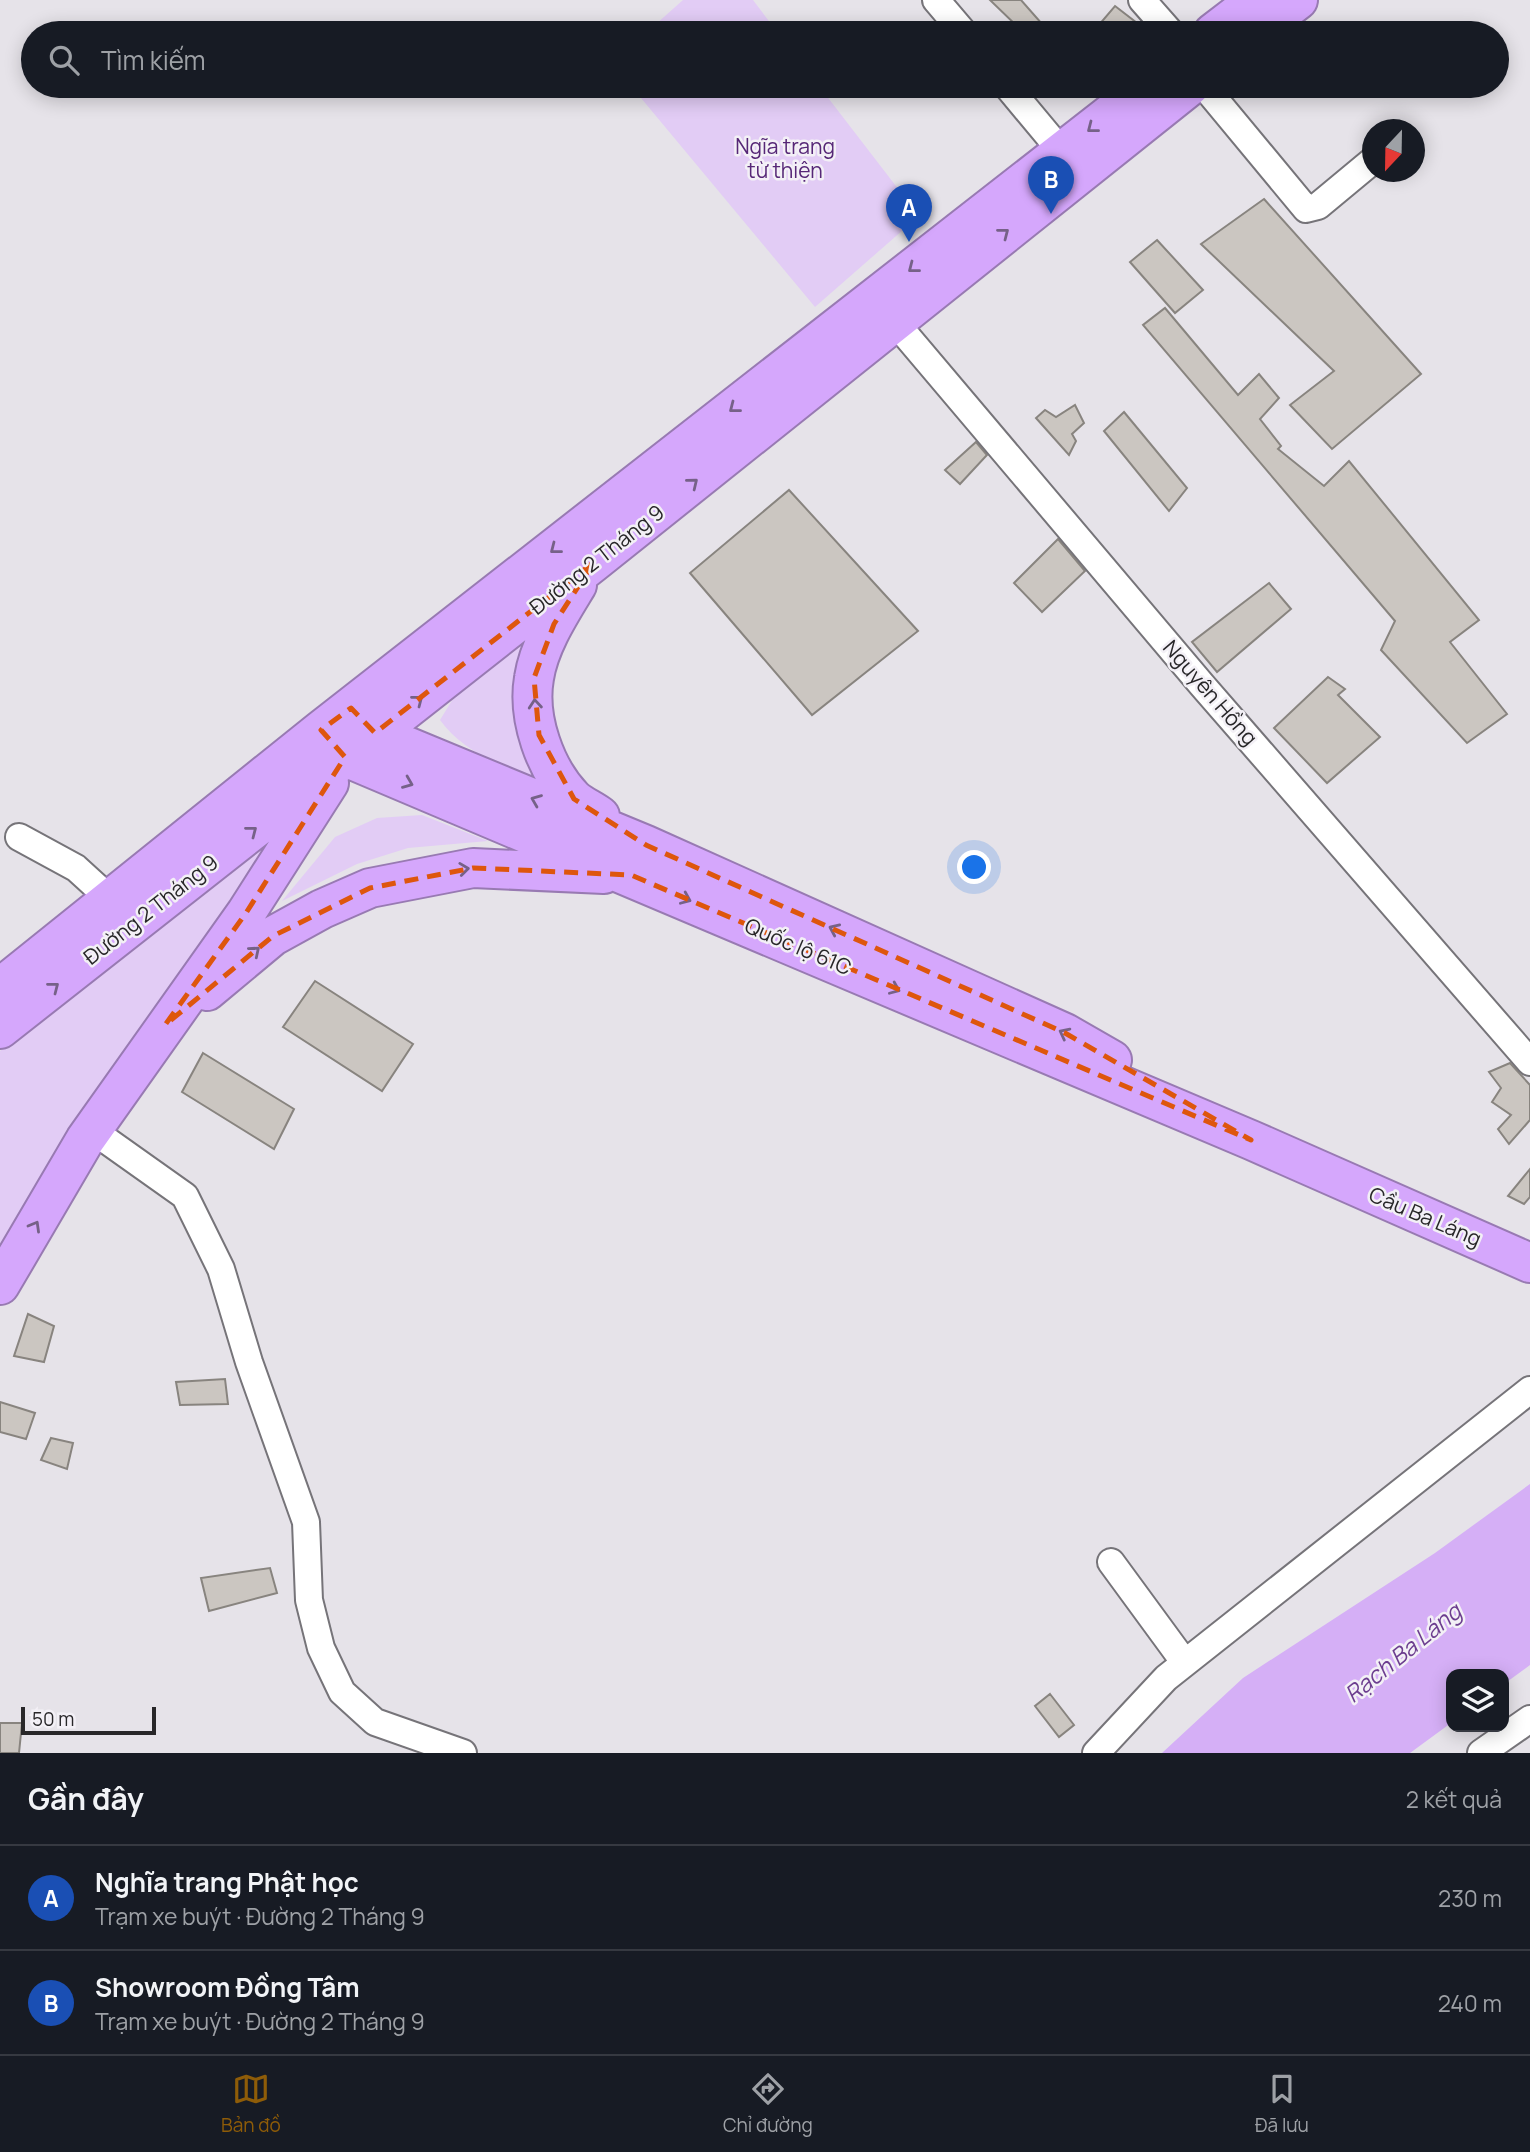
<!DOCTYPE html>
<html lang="vi">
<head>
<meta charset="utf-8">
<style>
  body { margin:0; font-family:Manrope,sans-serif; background:#20242c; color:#f1f3f6 }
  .controls { position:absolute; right:21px; bottom:21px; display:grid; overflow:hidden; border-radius:14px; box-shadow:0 4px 18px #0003 }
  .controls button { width:63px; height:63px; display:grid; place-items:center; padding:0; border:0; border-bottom:2px solid #363941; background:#171b24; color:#f1f3f6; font:35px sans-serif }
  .compass { position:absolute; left:1362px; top:119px; width:63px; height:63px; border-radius:50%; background:#171b24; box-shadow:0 4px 18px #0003; rotate:202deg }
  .scale { position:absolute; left:21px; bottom:18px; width:135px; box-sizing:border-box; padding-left:7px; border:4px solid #282729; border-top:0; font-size:19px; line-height:24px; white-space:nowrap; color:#282729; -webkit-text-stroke:5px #f3f0f6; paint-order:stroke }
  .you { position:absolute; left:975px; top:868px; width:24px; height:24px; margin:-18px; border:5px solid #fff; border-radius:50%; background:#1a73e8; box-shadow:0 0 0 10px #1a73e833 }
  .badge { display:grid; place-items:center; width:46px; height:46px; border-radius:50%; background:#8e5c08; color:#fff; font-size:23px; font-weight:700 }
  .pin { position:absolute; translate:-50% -58px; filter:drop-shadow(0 2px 4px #0008) }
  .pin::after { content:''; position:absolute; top:37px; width:24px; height:21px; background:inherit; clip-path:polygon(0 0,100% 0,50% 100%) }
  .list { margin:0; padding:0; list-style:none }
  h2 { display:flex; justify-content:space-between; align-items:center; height:91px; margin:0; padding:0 28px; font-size:30px }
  h2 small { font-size:23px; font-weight:400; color:#9ea1a6 }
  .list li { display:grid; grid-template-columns:46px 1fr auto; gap:21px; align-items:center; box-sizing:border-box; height:105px; padding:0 28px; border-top:2px solid #363941 }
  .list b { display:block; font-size:26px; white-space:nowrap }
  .list p { margin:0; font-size:23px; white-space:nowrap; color:#9ea1a6 }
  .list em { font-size:23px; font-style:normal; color:#9ea1a6 }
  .icon { flex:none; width:38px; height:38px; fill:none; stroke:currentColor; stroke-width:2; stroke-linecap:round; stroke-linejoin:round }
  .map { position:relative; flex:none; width:1530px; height:1753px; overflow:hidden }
  .search { position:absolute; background:#171b24; box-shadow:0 4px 18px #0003; left:21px; right:21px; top:21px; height:77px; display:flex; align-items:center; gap:18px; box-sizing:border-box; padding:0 24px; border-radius:38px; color:#9ea1a6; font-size:26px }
  .sheet { height:301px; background:#171b24 }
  nav { display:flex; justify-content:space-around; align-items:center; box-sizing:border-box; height:98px; border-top:2px solid #363941; background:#171b24; font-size:19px; color:#9ea1a6 }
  nav a { display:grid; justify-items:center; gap:4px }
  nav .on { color:#8e5c08 }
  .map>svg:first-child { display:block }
  .green { fill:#e2ccf5 }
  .water { fill:#d5aff6 }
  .building { fill:#cbc6c1; stroke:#88847f; stroke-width:2 }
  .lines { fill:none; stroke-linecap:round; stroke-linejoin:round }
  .minor-casing { stroke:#767479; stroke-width:30 }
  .highway-casing { stroke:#987ab2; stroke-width:42 }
  .minor { stroke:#fff; stroke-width:26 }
  .highway { stroke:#d5a7fc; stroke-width:38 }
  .oneway { stroke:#766188 }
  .marked { fill:none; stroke:#de560d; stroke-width:5; stroke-dasharray:14 9; stroke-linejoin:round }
  .labels { text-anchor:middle; stroke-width:5; stroke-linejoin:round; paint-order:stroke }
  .park-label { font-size:21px; fill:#562777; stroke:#f3f0f6 }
  .street-label { font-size:21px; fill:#282729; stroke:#f3f0f6 }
  .water-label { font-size:23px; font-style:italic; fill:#6c3d8f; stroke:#f3f0f6 }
</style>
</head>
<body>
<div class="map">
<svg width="1530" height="1753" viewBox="0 0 1530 1753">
  <rect width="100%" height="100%" fill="#e6e3e9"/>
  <path class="green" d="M683 0H753L778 33H646Z
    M631 86H819L919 216 815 307Z
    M525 634 519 680 555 789C516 773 465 755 440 720L456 694Z
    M422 815 488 841 408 848 357 864 282 901 335 837 377 818Z
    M286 822 149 1015 0 1254V1051Z"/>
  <path class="water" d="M1530 1484V1665L1504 1684V1674H1451V1723L1410 1753H1162L1243 1678 1435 1553Z"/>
  <path class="building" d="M990 0H1021L1050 33H1024Z
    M1115 6 1150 33H1092Z
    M1264 199 1421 374 1332 449 1290 405 1334 371 1201 244Z
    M1157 240 1203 290 1175 313 1130 262Z
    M1165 308 1238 395 1259 374 1279 398 1260 419 1281 446 1278 449 1324 486 1349 461 1479 620 1450 642 1507 714 1467 743 1381 650 1395 621 1143 325Z
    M1075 405 1084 423 1072 434 1076 441 1069 455 1036 418 1045 410 1056 417Z
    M1124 412 1187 488 1169 511 1104 431Z
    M976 442 987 455 960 484 945 470Z
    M789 490 918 631 812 715 690 573Z
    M1058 539 1085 571 1042 612 1014 583Z
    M1269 583 1291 609 1217 672 1192 642Z
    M1328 677 1345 689 1338 695 1380 737 1327 783 1274 728Z
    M315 981 413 1044 382 1091 283 1027Z
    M203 1053 294 1109 274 1149 182 1092Z
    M1510 1063 1530 1085V1120L1509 1144 1498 1129 1511 1115 1492 1102 1501 1088 1489 1072Z
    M1530 1169V1197L1524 1204 1508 1196Z
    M28 1314 54 1326 44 1362 14 1356Z
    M225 1379 228 1404 180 1405 176 1382Z
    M0 1402 35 1413 26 1439 0 1432Z
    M51 1438 73 1443 67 1469 41 1460Z
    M270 1568 277 1593 209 1611 201 1578Z
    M1050 1694 1074 1725 1059 1737 1035 1706Z
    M0 1723H22L19 1753H0Z"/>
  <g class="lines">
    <g class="minor-casing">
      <path id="minor" d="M936 0 964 33
        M1142 0 1171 33
        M1007 86 1062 152
        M1204 86 1306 209 1318 206 1371 162
        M894 321 1202 685 1530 1062
        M19 837 76 868 110 899
        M92 1130 185 1196 221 1269 249 1362 306 1522 309 1600 321 1648 342 1692 375 1722 463 1753
        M1111 1562 1185 1663
        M1096 1753 1166 1678 1530 1390
        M1481 1753 1530 1719"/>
    </g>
    <g class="highway-casing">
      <path id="highway" d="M1213 33 1256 0
        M1255 33 1298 0
        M577 585C560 613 539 645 534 678 527 718 545 769 573 798 580 805 592 810 600 816
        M360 718 375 733 646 845 1065 1033 1112 1060
        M330 741 345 757 1251 1140 1530 1263
        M0 988 321 730 1146 86
        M207 991 273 936 322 909 370 888 473 868 604 874
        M0 1029 594 562 1190 86
        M0 1285 85 1140 246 913 329 783"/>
    </g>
    <use href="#minor" class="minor"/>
    <use href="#highway" class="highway"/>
  </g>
  <defs><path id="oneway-chevron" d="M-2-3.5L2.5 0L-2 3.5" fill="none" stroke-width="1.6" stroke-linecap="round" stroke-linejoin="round" transform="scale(1.75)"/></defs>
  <g class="oneway">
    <use href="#oneway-chevron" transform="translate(1092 128) rotate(142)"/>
    <use href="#oneway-chevron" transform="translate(1004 233) rotate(-38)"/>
    <use href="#oneway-chevron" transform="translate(913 268) rotate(142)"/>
    <use href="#oneway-chevron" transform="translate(734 408) rotate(142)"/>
    <use href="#oneway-chevron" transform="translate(693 483) rotate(-39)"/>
    <use href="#oneway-chevron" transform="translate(555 549) rotate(142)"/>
    <use href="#oneway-chevron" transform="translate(418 700) rotate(-38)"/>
    <use href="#oneway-chevron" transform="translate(535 704) rotate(-95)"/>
    <use href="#oneway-chevron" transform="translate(408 783) rotate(22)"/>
    <use href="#oneway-chevron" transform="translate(536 800) rotate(-158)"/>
    <use href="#oneway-chevron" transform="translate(252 831) rotate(-38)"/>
    <use href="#oneway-chevron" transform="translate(464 869) rotate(-7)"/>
    <use href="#oneway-chevron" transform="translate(686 899) rotate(23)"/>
    <use href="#oneway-chevron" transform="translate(834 929) rotate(-156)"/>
    <use href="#oneway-chevron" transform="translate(255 951) rotate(-40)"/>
    <use href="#oneway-chevron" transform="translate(54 987) rotate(-38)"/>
    <use href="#oneway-chevron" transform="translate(895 989) rotate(23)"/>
    <use href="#oneway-chevron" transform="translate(1064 1033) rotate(-153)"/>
    <use href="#oneway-chevron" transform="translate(35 1226) rotate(-60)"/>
  </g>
  <path class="marked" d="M594 562 554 624 534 678 539 735 574 799 646 845 1065 1033 1251 1140 631 875 473 868 370 888 273 936 165 1025 246 913 345 757 321 730 351 708 375 733Z"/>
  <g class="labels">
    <g class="park-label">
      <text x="785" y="154">Ngĩa trang<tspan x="785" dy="24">từ thiện</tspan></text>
    </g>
    <g class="street-label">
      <text transform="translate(597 560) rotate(-38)" y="7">Đường 2 Tháng 9</text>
      <text transform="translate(1210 693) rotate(49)" y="7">Nguyên Hồng</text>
      <text transform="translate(151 910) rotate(-38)" y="7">Đường 2 Tháng 9</text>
      <text transform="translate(798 947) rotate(23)" y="7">Quốc lộ 61C</text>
      <text transform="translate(1425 1217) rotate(23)" y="7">Cầu Ba Láng</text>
    </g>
    <g class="water-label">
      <text transform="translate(1403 1653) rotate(-39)" y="8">Rạch Ba Láng</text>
    </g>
  </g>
</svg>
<div class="controls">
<button><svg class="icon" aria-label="layers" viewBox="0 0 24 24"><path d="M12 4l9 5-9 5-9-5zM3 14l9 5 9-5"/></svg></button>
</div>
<svg class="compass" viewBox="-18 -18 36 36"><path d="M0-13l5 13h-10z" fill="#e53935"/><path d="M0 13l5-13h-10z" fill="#9ea1a6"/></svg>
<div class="scale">50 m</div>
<div class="you"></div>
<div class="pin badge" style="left:909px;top:242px;background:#1a4fb4">A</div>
<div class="pin badge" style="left:1051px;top:214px;background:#1a4fb4">B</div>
<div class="search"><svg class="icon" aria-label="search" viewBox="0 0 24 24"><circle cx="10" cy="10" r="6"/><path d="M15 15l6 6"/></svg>Tìm kiếm</div>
</div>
<section class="sheet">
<h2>Gần đây<small>2 kết quả</small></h2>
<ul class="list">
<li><span class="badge" style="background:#1a4fb4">A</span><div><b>Nghĩa trang Phật học</b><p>Trạm xe buýt · Đường 2 Tháng 9</p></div><em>230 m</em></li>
<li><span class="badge" style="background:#1a4fb4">B</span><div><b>Showroom Đồng Tâm</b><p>Trạm xe buýt · Đường 2 Tháng 9</p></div><em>240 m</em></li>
</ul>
</section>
<nav>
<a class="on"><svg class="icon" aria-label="map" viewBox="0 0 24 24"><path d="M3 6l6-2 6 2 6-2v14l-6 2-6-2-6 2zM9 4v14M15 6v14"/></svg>Bản đồ</a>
<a><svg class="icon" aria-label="directions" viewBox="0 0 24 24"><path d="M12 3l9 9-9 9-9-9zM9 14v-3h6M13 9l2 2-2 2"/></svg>Chỉ đường</a>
<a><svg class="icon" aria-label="saved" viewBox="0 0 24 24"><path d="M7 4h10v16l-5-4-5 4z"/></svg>Đã lưu</a>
</nav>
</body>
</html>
